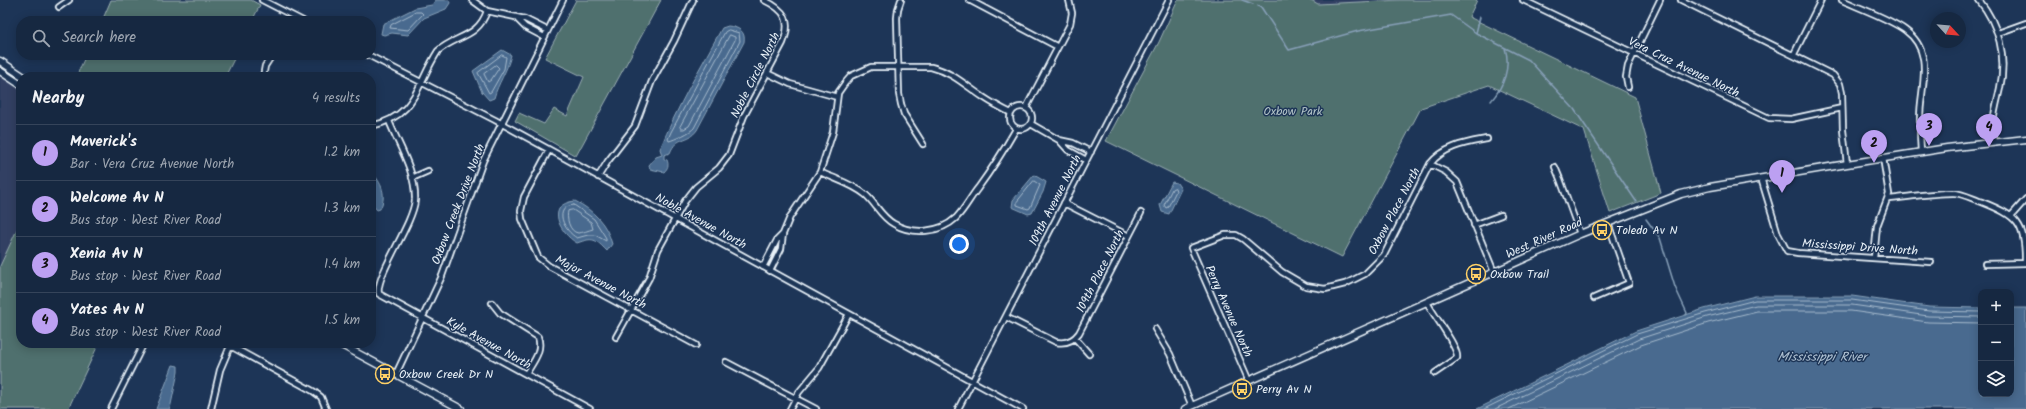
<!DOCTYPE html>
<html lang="en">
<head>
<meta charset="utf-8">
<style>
  body { margin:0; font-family:Kalam,sans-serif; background:#23344c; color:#f1f3f6 }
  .controls { position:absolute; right:12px; bottom:12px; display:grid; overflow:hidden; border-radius:8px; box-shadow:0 2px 10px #0003 }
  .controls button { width:36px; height:36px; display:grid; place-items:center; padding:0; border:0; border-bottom:1px solid #35445a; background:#162841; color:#f1f3f6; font:20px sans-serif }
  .compass { position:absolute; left:1930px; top:12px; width:36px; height:36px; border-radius:50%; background:#162841; box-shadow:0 2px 10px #0003; rotate:116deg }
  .you { position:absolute; left:959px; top:244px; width:14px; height:14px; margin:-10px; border:3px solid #fff; border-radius:50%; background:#1a73e8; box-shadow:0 0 0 6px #1a73e833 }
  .badge { display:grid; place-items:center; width:26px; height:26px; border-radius:50%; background:#bca0f2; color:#111; font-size:13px; font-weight:700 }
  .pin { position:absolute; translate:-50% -33px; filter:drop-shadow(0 1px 2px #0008) }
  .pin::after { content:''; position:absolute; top:21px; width:14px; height:12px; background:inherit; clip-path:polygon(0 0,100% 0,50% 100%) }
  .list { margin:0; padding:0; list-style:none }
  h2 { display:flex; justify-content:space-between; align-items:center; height:52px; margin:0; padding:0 16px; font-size:17px }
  h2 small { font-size:13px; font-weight:400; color:#9ea6b1 }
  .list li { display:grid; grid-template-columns:26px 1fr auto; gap:12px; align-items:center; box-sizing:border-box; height:56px; padding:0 16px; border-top:1px solid #35445a }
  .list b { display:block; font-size:15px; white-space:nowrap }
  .list p { margin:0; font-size:13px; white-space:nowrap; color:#9ea6b1 }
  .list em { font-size:13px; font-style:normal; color:#9ea6b1 }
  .icon { flex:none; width:22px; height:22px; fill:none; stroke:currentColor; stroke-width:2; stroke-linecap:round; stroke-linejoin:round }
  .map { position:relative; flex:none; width:2026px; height:409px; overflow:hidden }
  .search { position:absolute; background:#162841; box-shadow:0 2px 10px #0003; left:16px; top:16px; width:360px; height:44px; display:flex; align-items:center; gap:10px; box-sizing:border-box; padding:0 14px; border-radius:16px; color:#9ea6b1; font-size:15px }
  .panel { position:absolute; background:#162841; box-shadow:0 2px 10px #0003; left:16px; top:72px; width:360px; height:276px; border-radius:16px }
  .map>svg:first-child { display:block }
  .built { fill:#304164 }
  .green { fill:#506f6e; stroke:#9cb0b3 }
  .water { fill:#486b8f; stroke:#88a1b9 }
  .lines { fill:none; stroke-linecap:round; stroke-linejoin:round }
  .shore { stroke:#a8bbce; stroke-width:1 }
  .stream { stroke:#88a1b9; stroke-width:1.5 }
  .minor-casing { stroke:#e8f1f8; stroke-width:8 }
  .major-casing { stroke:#e8f1f8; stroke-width:9 }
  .minor { stroke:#1d3557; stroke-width:4.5 }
  .major { stroke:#1d3557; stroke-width:6 }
  .labels { text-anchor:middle; stroke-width:3; stroke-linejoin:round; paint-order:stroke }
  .street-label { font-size:12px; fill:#e8f1f8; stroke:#1d3557 }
  .park-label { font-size:12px; fill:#b3c4c8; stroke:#1d3557 }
  .poi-label { font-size:12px; fill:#e8f1f8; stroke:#1d3557; text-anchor:start }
  .water-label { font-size:13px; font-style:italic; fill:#b0c2d3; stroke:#1d3557 }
</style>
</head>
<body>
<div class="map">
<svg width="2026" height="409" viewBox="0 0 2026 409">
  <rect width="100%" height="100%" fill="#1d3557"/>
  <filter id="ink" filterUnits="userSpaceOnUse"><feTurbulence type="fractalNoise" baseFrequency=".025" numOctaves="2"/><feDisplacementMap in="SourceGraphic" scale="8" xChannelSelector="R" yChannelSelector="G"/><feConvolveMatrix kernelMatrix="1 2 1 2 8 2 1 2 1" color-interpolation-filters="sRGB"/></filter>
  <g filter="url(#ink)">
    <path class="built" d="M1311 0H1401L1318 4Z
      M0 74 21 88V221L0 266Z"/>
    <path class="green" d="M111 0H251L260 5 252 21H102Z
      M576 0H661L576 156 515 121 519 113 544 124 554 109 567 116 584 77 545 58Z
      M1178 0H1311L1318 4 1401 0H1477L1469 17 1635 97 1661 193 1610 213 1584 130 1489 85 1421 108 1342 257 1106 141 1159 42Z
      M86 55H236L225 77H76Z
      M21 221V343H99L68 409H0V266Z"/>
    <path class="water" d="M436 0H449L450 3 446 9 424 18 408 35 392 33 384 35 381 34 383 24 415 8 432 5Z
      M728 26C738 27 746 31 744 42L697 130C688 143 677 135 670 153L664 155V159L667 160C669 165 668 168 664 172L650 169 649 165 656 157 662 155 660 149C677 107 700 68 722 28Z
      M502 50 511 55C507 72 498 83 494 98L489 100 482 92 473 71Z
      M371 172C382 182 387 196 380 209L377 210 371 203Z
      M1034 175 1046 182 1043 192 1032 213 1028 214 1012 207 1013 200Z
      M1172 182 1177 183 1181 189 1169 214 1162 212 1160 205Z
      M575 201C593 210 607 224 612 244L607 251C595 239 594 237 577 243 559 233 545 204 575 201Z
      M1755 296H1852L1929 307 1981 308V394H2011V308H2026V409H1477L1636 331 1704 309Z
      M173 365 178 366V372L170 409H156Z"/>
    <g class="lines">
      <path class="shore" d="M416 12H421L423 14 408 30 390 28 391 25Z
        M729 30 739 33 740 41 694 128C691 132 674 140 669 141L668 139 671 132 725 32Z
        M730 35 735 37V40L689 126 684 129H681L680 127Z
        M502 55 506 57 504 69 491 92 489 93 478 73Z
        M496 65 499 68 491 80 488 82 484 74Z
        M1034 181 1040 185 1030 208 1028 209 1017 205V202Z
        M1175 188 1176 191 1168 207 1166 208 1164 205 1172 189Z
        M574 205 594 219 606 238V241L595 235H588L577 238C564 231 552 207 574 205Z
        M573 210 591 222 593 229C589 230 582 233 578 233 569 232 566 217 568 211Z
        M1484 409 1637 334 1705 313 1755 300H1852L1929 311 1981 312
        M1495 409 1639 339 1707 317 1756 305H1852L1928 316 1981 317
        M1509 409 1641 345 1708 323 1757 311H1851L1928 322 1981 323"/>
      <path class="stream" d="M1242 0 1253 4
        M1258 6 1261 7 1289 50 1358 31 1451 15 1476 33 1529 60 1574 109 1636 201
        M1476 33 1480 17
        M1491 101C1504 86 1511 67 1505 48
        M1646 219 1660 238 1675 287 1687 313 1686 315"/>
      <g class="minor-casing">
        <path id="minor" d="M262 0 303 21
          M472 0 487 11 525 19 547 30
          M901 0 898 9 897 18 899 94 901 104 904 114 923 144
          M969 0 1058 47
          M1523 0 1769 118 1791 119 1842 108
          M1681 0 1833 75 1840 84 1842 93 1843 130 1847 164
          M1842 0C1861 9 1888 18 1905 30 1931 49 1924 76 1921 103 1919 119 1920 136 1921 152
          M1979 0C1999 25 2007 56 2000 88 1996 107 1990 123 1995 143
          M59 7 69 0
          M515 17 525 27 544 37
          M1998 33 2026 23
          M1794 54 1821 0
          M368 55 495 120 1023 409
          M767 73 790 84 837 97
          M263 77 265 66 272 55
          M1628 87 1626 77 1628 66 1660 0
          M1010 118a11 11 0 1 1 22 0a11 11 0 1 1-22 0Z
          M1026 108 1070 24 1072 13 1069 0
          M389 121C399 146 416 172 415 200 413 225 374 277 379 294L590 409
          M1031 124 1059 140 1073 143 1091 152
          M371 126C417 116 416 85 438 51 456 35 478 38 487 11
          M1059 140 1068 150 1086 160
          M549 150 524 197 521 211 522 219 538 257 549 266 696 345
          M1430 164 1446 172 1457 182 1494 272
          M1555 167 1560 179 1580 234
          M820 172C835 179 853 184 866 195 876 204 881 217 894 224 913 235 940 233 956 218 965 209 970 198 978 188 992 169 1004 150 1016 129
          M598 177 608 161 635 126 652 81 674 41 693 0
          M412 178 428 171
          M1761 178 1778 234 1787 251 1798 253 1931 262
          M1888 199C1909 197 1931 193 1953 193 1962 193 1973 199 1982 202 2017 216 2026 223 2025 263
          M1064 203 1129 236
          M2011 216 2026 199
          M1474 225 1501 215
          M1874 258 1877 226 1889 194 1883 158
          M1985 264 2026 263
          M763 267 777 240 783 234
          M770 271 781 249 783 234 790 217 820 172 833 132 838 93 845 83 851 76 871 67H931C952 72 965 85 983 97 992 103 1001 108 1011 113
          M1594 298 1629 283 1608 223
          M1427 302C1433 315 1459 347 1457 358L1435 373
          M492 303 500 313 538 337C543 351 533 362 526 374
          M1006 317 1056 342C1066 344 1073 341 1079 333L1141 213
          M1155 329 1170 354 1192 406
          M616 337 649 278 658 250 685 201 696 187 719 168 729 155 744 116 783 43C792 20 785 10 764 0
          M1075 338 1089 354
          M225 343 313 391 321 397 326 409
          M726 362 816 409
          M396 374 442 276 483 161 563 0
          M1249 381 1191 248 1225 235H1236L1243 239 1282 272 1306 286 1325 289 1345 284 1365 274 1384 255 1430 164C1444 146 1466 143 1487 139
          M111 409 144 343
          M211 409 220 370 231 344
          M790 409 799 392 819 368 849 314
          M958 409 1169 0"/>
      </g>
      <g class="major-casing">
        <path id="major" d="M0 61 24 77
          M0 71 21 85
          M338 343 461 409
          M1185 409 1580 234 1681 194 1710 187 1847 164 1947 148 2026 139"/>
      </g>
      <use href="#minor" class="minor"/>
      <use href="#major" class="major"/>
    </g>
  </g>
  <defs>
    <g id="bus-ring" transform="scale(1)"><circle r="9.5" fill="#1d3557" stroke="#ffd166" stroke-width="1.5"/><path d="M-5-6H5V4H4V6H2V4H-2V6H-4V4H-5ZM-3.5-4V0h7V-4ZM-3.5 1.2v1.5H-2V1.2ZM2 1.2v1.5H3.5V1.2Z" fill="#ffd166"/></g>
  </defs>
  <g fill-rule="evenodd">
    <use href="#bus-ring" x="1602" y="230"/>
    <use href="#bus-ring" x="1476" y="274"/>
    <use href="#bus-ring" x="385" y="374"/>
    <use href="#bus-ring" x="1242" y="389"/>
  </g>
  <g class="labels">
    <g class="street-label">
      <text transform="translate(1684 67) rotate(26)" y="4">Vera Cruz Avenue North</text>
      <text transform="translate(755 75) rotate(-63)" y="4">Noble Circle North</text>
      <text transform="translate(1055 200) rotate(-63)" y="4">109th Avenue North</text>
      <text transform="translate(458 204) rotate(-69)" y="4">Oxbow Creek Drive North</text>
      <text transform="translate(1394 211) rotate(-62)" y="4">Oxbow Place North</text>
      <text transform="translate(701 221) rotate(29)" y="4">Noble Avenue North</text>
      <text transform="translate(1544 238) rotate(-24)" y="4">West River Road</text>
      <text transform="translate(1860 247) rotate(4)" y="4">Mississippi Drive North</text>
      <text transform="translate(1100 271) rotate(-63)" y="4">109th Place North</text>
      <text transform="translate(601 282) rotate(28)" y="4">Major Avenue North</text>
      <text transform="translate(1229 311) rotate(66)" y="4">Perry Avenue North</text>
      <text transform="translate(489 343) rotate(29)" y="4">Kyle Avenue North</text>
    </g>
    <g class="park-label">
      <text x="1293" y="115">Oxbow Park</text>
    </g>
    <g class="poi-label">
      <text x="1616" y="234">Toledo Av N</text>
      <text x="1490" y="278">Oxbow Trail</text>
      <text x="399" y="378">Oxbow Creek Dr N</text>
      <text x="1256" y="393">Perry Av N</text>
    </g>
    <g class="water-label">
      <text x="1822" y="361">Mississippi River</text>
    </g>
  </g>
</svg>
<div class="controls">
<button>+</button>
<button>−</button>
<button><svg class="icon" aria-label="layers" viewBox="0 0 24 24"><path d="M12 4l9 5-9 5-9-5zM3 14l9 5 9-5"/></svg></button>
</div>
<svg class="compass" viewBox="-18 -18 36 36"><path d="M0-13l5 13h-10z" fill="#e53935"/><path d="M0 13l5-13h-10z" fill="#9ea6b1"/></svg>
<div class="you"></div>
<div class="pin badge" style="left:1782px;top:193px">1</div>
<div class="pin badge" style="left:1874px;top:163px">2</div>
<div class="pin badge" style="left:1929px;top:146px">3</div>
<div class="pin badge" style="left:1989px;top:147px">4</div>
<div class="search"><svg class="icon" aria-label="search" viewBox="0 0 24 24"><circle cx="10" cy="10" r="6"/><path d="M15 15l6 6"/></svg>Search here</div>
<section class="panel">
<h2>Nearby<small>4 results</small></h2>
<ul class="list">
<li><span class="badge">1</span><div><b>Maverick's</b><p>Bar · Vera Cruz Avenue North</p></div><em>1.2 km</em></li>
<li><span class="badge">2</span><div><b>Welcome Av N</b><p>Bus stop · West River Road</p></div><em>1.3 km</em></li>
<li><span class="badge">3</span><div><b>Xenia Av N</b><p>Bus stop · West River Road</p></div><em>1.4 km</em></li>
<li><span class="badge">4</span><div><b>Yates Av N</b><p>Bus stop · West River Road</p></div><em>1.5 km</em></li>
</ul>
</section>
</div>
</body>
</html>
